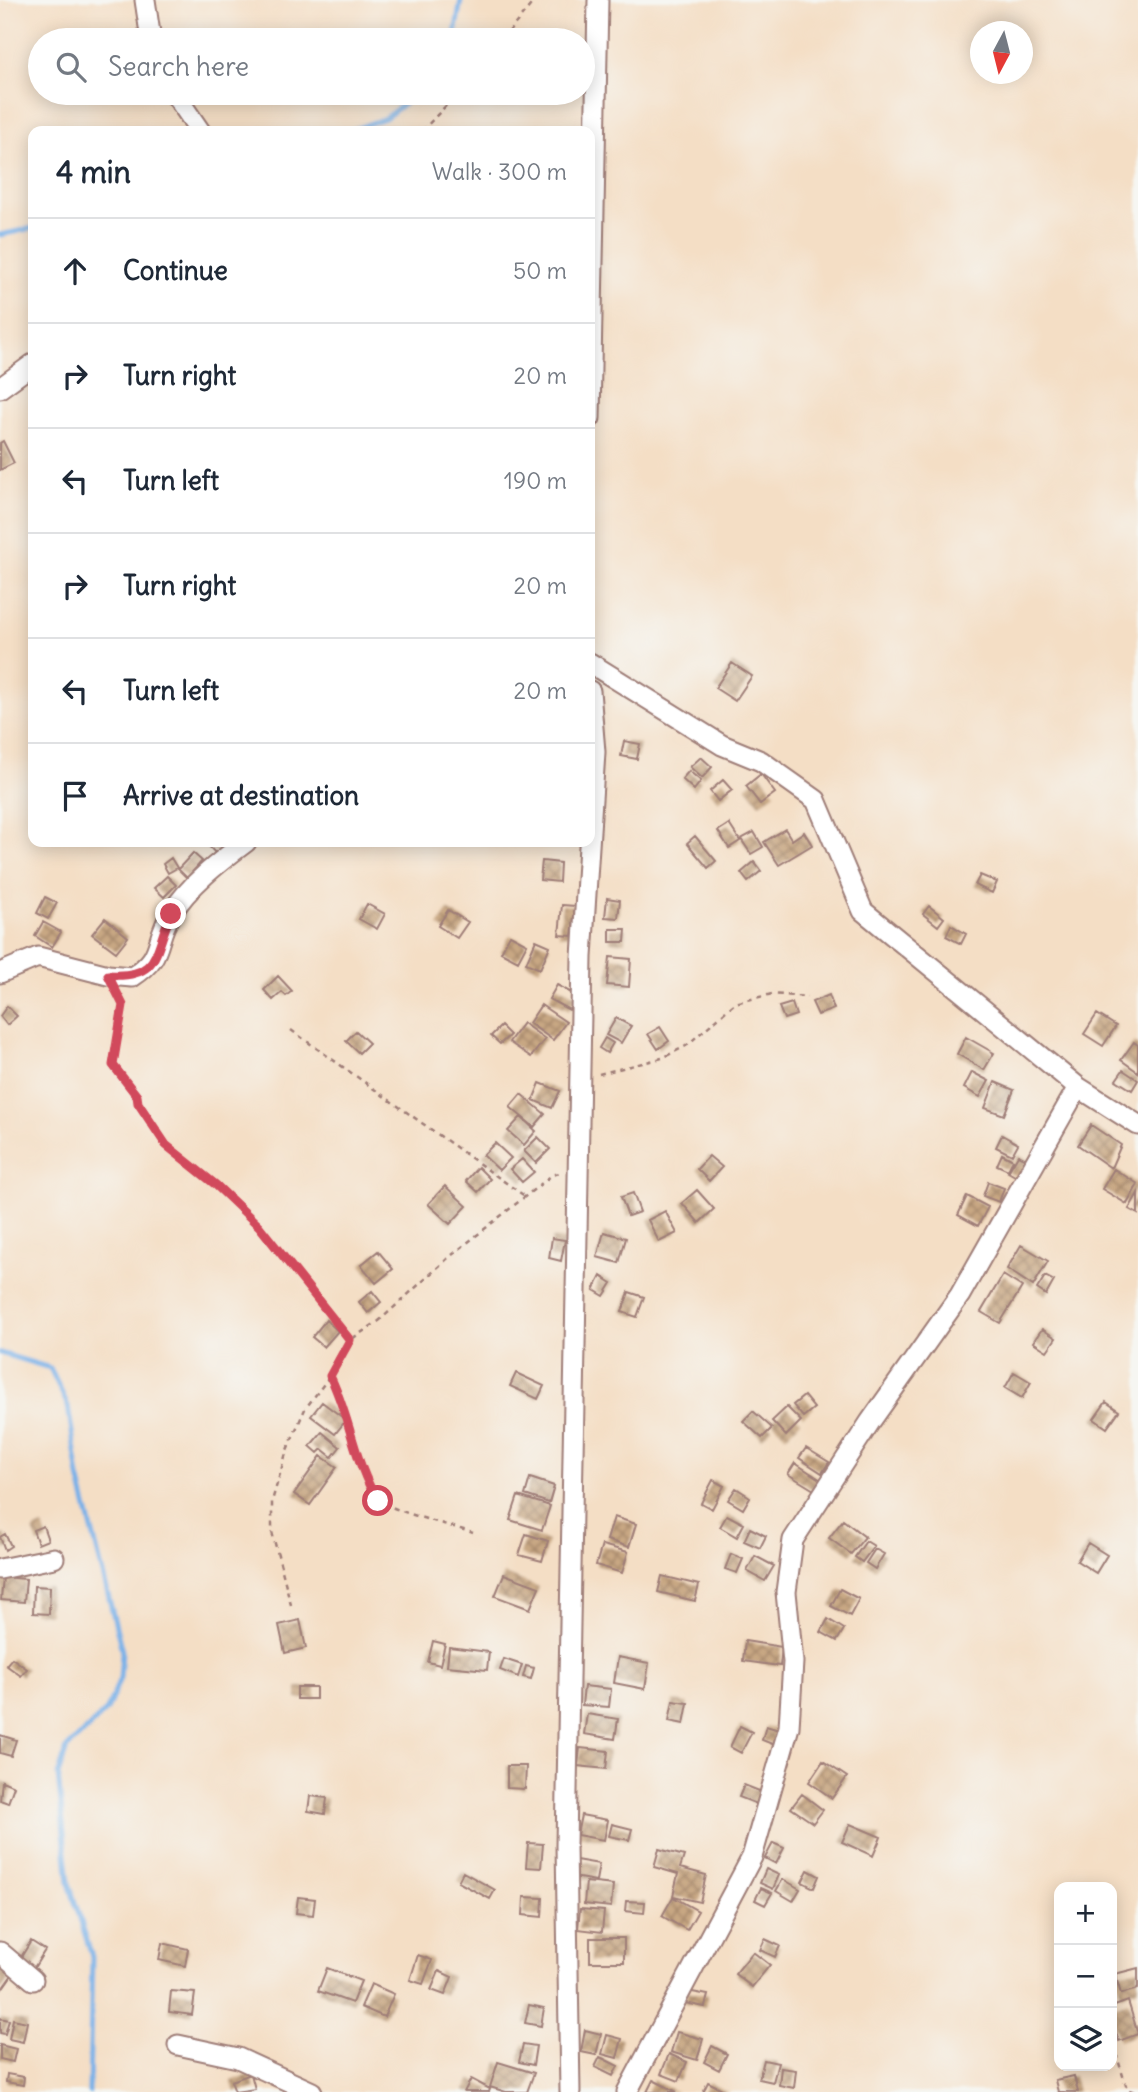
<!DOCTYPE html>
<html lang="en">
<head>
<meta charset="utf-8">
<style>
  body { margin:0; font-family:Delius,sans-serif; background:#f6f6f7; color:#1f2937 }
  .controls { position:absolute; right:21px; bottom:21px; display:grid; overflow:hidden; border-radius:14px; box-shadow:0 4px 18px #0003 }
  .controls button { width:63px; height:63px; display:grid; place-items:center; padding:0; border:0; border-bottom:2px solid #e0e1e3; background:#fff; color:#1f2937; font:35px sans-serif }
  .compass { position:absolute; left:970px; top:21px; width:63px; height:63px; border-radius:50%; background:#fff; box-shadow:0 4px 18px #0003; rotate:187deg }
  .stop { position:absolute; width:21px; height:21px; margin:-16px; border:5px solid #d1495b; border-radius:50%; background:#fff }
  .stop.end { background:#d1495b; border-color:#fff; box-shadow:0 2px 7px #0008 }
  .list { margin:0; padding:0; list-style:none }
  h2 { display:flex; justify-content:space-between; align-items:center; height:91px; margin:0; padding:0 28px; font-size:30px }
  h2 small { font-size:23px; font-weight:400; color:#747a83 }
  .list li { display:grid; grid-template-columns:46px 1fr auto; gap:21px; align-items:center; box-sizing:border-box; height:105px; padding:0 28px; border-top:2px solid #e0e1e3 }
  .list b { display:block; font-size:26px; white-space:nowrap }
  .list em { font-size:23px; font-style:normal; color:#747a83 }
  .icon { flex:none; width:38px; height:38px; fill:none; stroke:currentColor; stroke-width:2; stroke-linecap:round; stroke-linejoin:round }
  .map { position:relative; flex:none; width:1138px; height:2092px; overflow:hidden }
  .search { position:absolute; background:#fff; box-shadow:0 4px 18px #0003; left:28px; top:28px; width:567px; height:77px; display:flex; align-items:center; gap:18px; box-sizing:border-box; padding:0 24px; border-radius:38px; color:#747a83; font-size:26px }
  .panel { position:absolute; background:#fff; box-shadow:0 4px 18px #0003; left:28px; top:126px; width:567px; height:721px; border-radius:14px }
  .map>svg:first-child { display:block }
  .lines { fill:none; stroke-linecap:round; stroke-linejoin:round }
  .stream { stroke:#78b0e8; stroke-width:5 }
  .building { fill:url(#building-cross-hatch) }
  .street-casing { stroke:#9f7e78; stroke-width:23 }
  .path { stroke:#9f7e78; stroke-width:2.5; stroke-dasharray:5 5; stroke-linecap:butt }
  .street { stroke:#fff; stroke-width:19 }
  .route { stroke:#d1495b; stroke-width:9 }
</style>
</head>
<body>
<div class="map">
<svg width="1138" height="2092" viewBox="0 0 1138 2092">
  <defs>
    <pattern id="building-cross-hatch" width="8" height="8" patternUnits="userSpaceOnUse" patternTransform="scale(1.75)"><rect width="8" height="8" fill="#c8a783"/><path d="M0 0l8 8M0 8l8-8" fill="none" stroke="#a4876b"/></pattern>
  </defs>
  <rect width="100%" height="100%" fill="#f6f6f2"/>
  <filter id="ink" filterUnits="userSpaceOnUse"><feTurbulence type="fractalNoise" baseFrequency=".0143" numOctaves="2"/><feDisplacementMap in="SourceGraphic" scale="14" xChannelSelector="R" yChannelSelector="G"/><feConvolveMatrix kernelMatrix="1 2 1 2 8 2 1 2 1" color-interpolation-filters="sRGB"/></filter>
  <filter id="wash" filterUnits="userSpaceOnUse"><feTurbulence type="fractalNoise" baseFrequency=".00686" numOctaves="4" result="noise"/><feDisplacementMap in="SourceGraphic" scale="28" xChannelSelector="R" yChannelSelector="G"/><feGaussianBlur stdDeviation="1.57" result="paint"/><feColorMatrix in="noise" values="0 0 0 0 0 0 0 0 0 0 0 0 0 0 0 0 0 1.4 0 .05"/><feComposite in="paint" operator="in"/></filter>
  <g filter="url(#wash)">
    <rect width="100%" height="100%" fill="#f4dec5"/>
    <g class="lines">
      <path class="stream" d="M454 40 461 0
        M349 131 385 118 418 93
        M0 235 33 228
        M0 1353 50 1368 68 1406 79 1477 122 1651 120 1678 107 1710 67 1748 58 1775 69 1883 92 1957 89 2092"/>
    </g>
    <g id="blocks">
      <path class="building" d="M3 441 14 463 0 470V443Z
        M732 663 752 676 735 701 715 688Z
        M624 741 640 744 637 759 621 756Z
        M701 757 712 767 702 778 690 767Z
        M689 771 701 781 694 790 682 779Z
        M761 774 775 793 760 804 746 786Z
        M723 780 732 790 718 801 710 791Z
        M729 824 740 841 729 848 718 831Z
        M785 829 792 840 804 832 812 845 779 865 764 842Z
        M754 832 763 847 751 854 741 839Z
        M695 836 716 861 708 868 687 843Z
        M205 842H231L216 854Z
        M193 853 202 861 187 878 178 869Z
        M171 858 177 868 168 873 163 864Z
        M542 861 560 863 559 882 540 880Z
        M754 862 761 871 748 882 741 873Z
        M980 875 997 882 992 893 975 885Z
        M167 876 176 885 164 897 154 888Z
        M45 897 57 903 48 919 37 913Z
        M607 898 620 900 618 918 605 917Z
        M367 904 385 914 377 929 359 919Z
        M562 905 575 906 572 936 559 935Z
        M929 906 944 918 938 926 923 914Z
        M448 910 468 922 457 938 438 926Z
        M105 918 128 937 116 952 92 934Z
        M43 922 61 932 52 947 35 936Z
        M951 925 966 934 961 944 946 936Z
        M610 929H626L625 942H610Z
        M510 935 527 944 518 961 501 952Z
        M536 940 550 946 540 969 526 963Z
        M610 957 631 959 629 987 607 985Z
        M278 976 292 991 286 996 282 992 273 1000 264 990Z
        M557 985 577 996 569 1010 549 999Z
        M829 995 834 1009 818 1015 812 1002Z
        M792 1003 796 1015 784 1019 779 1007Z
        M541 1005 566 1022 553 1040 529 1023Z
        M7 1006 17 1016 7 1025 0 1016Z
        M1097 1014 1116 1026 1103 1046 1084 1034Z
        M616 1018 631 1026 621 1043 606 1035Z
        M523 1023 545 1039 531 1057 509 1042Z
        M501 1026 510 1035 500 1044 491 1036Z
        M660 1027 669 1041 658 1049 648 1034Z
        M356 1031 369 1043 359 1053 346 1041Z
        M966 1037 994 1053 984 1070 957 1054Z
        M605 1038 613 1043 607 1053 599 1048Z
        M1134 1042 1138 1045V1072L1121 1060Z
        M1123 1070 1138 1080 1132 1090 1116 1080Z
        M972 1072 989 1081 980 1097 964 1088Z
        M995 1082 1014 1090 1004 1115 985 1108Z
        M540 1083 560 1091 552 1108 533 1100Z
        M521 1094 545 1114 534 1127 510 1107Z
        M521 1117 536 1131 524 1145 508 1131Z
        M1091 1125 1121 1145 1111 1168 1078 1145Z
        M1002 1135 1018 1144 1012 1155 996 1147Z
        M538 1137 550 1149 536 1163 524 1151Z
        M495 1143 511 1158 499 1170 483 1155Z
        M1002 1154 1013 1160 1008 1170 997 1165Z
        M1018 1155 1032 1162 1022 1180 1008 1172Z
        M709 1156 722 1167 709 1181 697 1169Z
        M522 1159 534 1172 522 1182 510 1169Z
        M478 1167 490 1179 478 1192 466 1181Z
        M1114 1169 1138 1184 1127 1204 1102 1189Z
        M988 1182 1004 1188 999 1202 983 1196Z
        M445 1186 467 1206 450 1224 428 1204Z
        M697 1190 714 1209 699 1223 682 1203Z
        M633 1193 640 1212 628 1216 621 1197Z
        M1138 1193V1214L1129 1209Z
        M967 1196 988 1207 978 1226 958 1215Z
        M665 1211 677 1233 659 1242 648 1220Z
        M604 1232 626 1238 619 1263 597 1257Z
        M552 1238 565 1240 561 1261 549 1258Z
        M1021 1245 1048 1261 1033 1286 1007 1269Z
        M378 1251 393 1269 376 1283 361 1265Z
        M1003 1275 1022 1287 1000 1323 981 1312Z
        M601 1276 612 1283 604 1296 594 1290Z
        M1045 1276 1054 1281 1046 1295 1037 1289Z
        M372 1291 381 1302 368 1313 359 1302Z
        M629 1292 644 1297 637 1317 622 1312Z
        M326 1320 338 1331 324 1347 312 1337Z
        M1042 1329 1056 1338 1047 1351 1033 1342Z
        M1014 1372 1031 1382 1022 1398 1005 1388Z
        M516 1373 544 1386 538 1399 510 1386Z
        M804 1396 814 1408 803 1417 793 1405Z
        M322 1402 346 1420 335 1434 311 1416Z
        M1106 1402 1119 1411 1107 1428 1094 1419Z
        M787 1407 801 1421 786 1436 772 1421Z
        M753 1411 772 1428 762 1438 743 1421Z
        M322 1432 340 1447 332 1457 322 1449 318 1453 310 1446Z
        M806 1448 829 1462 822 1473 799 1458Z
        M321 1456 337 1467 310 1505 294 1494Z
        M795 1463 821 1480 814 1490 788 1474Z
        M530 1478 554 1486 549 1503 525 1495Z
        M713 1480 724 1486 712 1509 701 1503Z
        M736 1488 750 1497 743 1509 728 1500Z
        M518 1496 550 1506 542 1530 510 1520Z
        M727 1515 744 1524 737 1537 720 1527Z
        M614 1517 636 1524 629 1547 607 1540Z
        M843 1520 865 1537 851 1554 829 1538Z
        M43 1526 48 1540 38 1544 33 1530Z
        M750 1528 766 1536 760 1548 744 1541Z
        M5 1534 11 1546 5 1550 0 1537Z
        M526 1534 548 1541 542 1561 519 1555Z
        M866 1541 874 1546 862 1562 855 1557Z
        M1088 1543 1107 1555 1096 1573 1077 1561Z
        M602 1545 628 1552 622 1573 596 1565Z
        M875 1549 884 1554 875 1569 866 1563Z
        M731 1554 743 1559 737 1573 725 1569Z
        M755 1556 774 1566 765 1581 747 1571Z
        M504 1574 539 1587 530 1609 495 1596Z
        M662 1576 699 1585 695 1601 658 1592Z
        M3 1577 26 1579 24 1602 1 1600Z
        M34 1586 50 1587 49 1614 33 1613Z
        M840 1589 859 1599 850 1616 831 1606Z
        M828 1619 844 1629 837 1641 821 1632Z
        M300 1620 306 1648 285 1653 279 1625Z
        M433 1641 445 1644 440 1665 428 1662Z
        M745 1641 782 1647 780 1666 743 1661Z
        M449 1647 489 1652 487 1670 447 1666Z
        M618 1657 649 1663 645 1689 614 1683Z
        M12 1658 27 1669 21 1676 6 1665Z
        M504 1659 522 1665 518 1677 500 1670Z
        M526 1666 534 1668 531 1679 523 1677Z
        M584 1686 611 1689 609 1707 582 1705Z
        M297 1687H316V1699H297Z
        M673 1701 688 1703 684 1724 669 1721Z
        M587 1714 618 1719 615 1739 584 1734Z
        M740 1726 752 1732 741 1753 730 1747Z
        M766 1726 782 1731 777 1746 762 1740Z
        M0 1735 16 1740 11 1756 0 1753Z
        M580 1748 608 1751 606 1769 578 1766Z
        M823 1761 847 1777 832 1798 809 1782Z
        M507 1766H526L525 1789 507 1788Z
        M2 1781 14 1786 8 1803 0 1800Z
        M744 1785 762 1792 757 1804 739 1797Z
        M802 1794 823 1810 813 1823 791 1808Z
        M310 1796 327 1798 325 1814 308 1811Z
        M581 1815 608 1820 604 1840 577 1835Z
        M612 1824 632 1829 629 1840 609 1836Z
        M850 1824 881 1837 873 1856 842 1842Z
        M528 1843 543 1844 541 1868 526 1867Z
        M773 1843 784 1848 776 1864 765 1858Z
        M659 1849 684 1856 680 1868 706 1875 700 1902 673 1896 678 1874 654 1867Z
        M576 1860 599 1864 596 1881 573 1877Z
        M766 1869 779 1875 773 1889 760 1883Z
        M808 1870 819 1876 814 1888 802 1882Z
        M463 1872 495 1890 490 1899 458 1882Z
        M783 1879 800 1889 793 1901 776 1891Z
        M586 1882 613 1885 611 1907 584 1904Z
        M761 1888 772 1893 765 1905 755 1900Z
        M298 1897 315 1899 313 1915 296 1913Z
        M524 1897 543 1898 542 1917 523 1915Z
        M673 1897 698 1911 687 1930 662 1916Z
        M626 1901 645 1902 644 1913 625 1911Z
        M580 1909 604 1911 602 1932 578 1929Z
        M590 1938H624V1962H590Z
        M765 1939 780 1946 775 1957 760 1950Z
        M31 1941 45 1950 32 1971 18 1962Z
        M162 1943 188 1949 185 1966 159 1960Z
        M753 1952 770 1965 752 1987 735 1974Z
        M418 1955 432 1960 423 1984 410 1980Z
        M0 1962 14 1972 2 1989 0 1988Z
        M327 1968 361 1981 352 2003 318 1991Z
        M1138 1968V1989L1121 1994 1115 1974Z
        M439 1971 452 1977 445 1995 431 1990Z
        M371 1984 394 1994 384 2017 361 2007Z
        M171 1991 195 1993 192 2015 169 2012Z
        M687 1991 708 1995 705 2007 685 2003Z
        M1128 2001 1138 2034 1119 2041 1112 2021V2007Z
        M529 2005 544 2008 541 2026 525 2023Z
        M0 2018 9 2020 5 2034 0 2033Z
        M13 2019 27 2022 23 2042 9 2039Z
        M585 2030 601 2034 596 2055 581 2052Z
        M677 2032 703 2039 697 2060 671 2052Z
        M607 2035 622 2039 617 2058 602 2054Z
        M523 2044 536 2046 533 2065 519 2062Z
        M0 2045 16 2049 13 2062 0 2059Z
        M712 2046 727 2054 719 2070 704 2062Z
        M669 2054 687 2062 679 2081 661 2074Z
        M600 2057 618 2066 613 2076 595 2067Z
        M764 2060 778 2063 773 2082 759 2079Z
        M498 2062 534 2073 527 2092H506L490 2087Z
        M781 2068 796 2070 794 2088 779 2085Z
        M7 2074 24 2077 23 2085 6 2082Z
        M251 2074 255 2089 235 2092 231 2081Z
        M1074 2076 1078 2092H1058L1055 2080Z
        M471 2079 490 2089 489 2092H464Z
        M653 2080 677 2092H647Z
        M708 2082 728 2092H703Z"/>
    </g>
  </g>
  <g filter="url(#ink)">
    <use href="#blocks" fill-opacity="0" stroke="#9f7e78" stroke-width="2"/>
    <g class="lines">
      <g class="street-casing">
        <path id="street" d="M145 0 151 40
          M174 93 200 131
          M0 388 33 364
          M590 418 598 0
          M590 663 722 745 761 761 816 800 863 911 1078 1087 1138 1125
          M0 973 38 957 108 975 132 977C166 955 153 943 171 914 189 885 219 862 246 842
          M0 1569 54 1558
          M0 1952 33 1980
          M178 2045 238 2058 312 2092
          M570 2092 566 1846 582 957 595 752 590 691
          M627 2092 752 1857 789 1727 793 1662 786 1592 793 1540 870 1422 960 1295 1078 1087"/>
      </g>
      <path class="path" d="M502 40 535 0
        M422 131 458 93
        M117 994 123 1005 113 1065 137 1096 138 1103 166 1145 216 1185 259 1226 350 1340
        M291 1030 526 1197
        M599 1074 662 1058 686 1046 735 1003 772 994 807 997
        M330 1376C342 1400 364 1491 380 1501 398 1513 450 1525 473 1533
        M291 1605 272 1532V1501L287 1450 305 1409 330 1376 350 1340 379 1321 447 1259 552 1175 560 1173
        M1116 2053 1127 2089 1135 2092"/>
      <use href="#street" class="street"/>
    </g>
  </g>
  <g class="lines" filter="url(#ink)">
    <path class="route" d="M171 914C154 951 161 979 108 975L123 1005 113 1065 137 1096 138 1103 166 1145 216 1185 259 1226 350 1340 330 1376C350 1416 354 1463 378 1501"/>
  </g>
</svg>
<div class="controls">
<button>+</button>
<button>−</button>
<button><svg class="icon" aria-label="layers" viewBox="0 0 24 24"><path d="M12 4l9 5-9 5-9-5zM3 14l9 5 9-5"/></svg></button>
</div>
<svg class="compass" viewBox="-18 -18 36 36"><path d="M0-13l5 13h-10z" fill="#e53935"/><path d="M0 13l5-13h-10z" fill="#747a83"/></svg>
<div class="stop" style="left:378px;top:1501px"></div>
<div class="stop end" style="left:171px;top:914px"></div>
<div class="search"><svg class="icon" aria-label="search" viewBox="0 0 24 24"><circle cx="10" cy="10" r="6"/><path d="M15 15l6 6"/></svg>Search here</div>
<section class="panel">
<h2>4 min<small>Walk · 300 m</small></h2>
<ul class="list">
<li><svg class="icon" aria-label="ahead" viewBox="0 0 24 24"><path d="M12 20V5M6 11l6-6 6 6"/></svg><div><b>Continue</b></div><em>50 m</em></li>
<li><svg class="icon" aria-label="right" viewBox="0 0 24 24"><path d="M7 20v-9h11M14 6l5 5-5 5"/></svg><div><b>Turn right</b></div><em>20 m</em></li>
<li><svg class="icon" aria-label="left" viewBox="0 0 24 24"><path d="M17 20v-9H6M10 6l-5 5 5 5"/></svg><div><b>Turn left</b></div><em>190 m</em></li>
<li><svg class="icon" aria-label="right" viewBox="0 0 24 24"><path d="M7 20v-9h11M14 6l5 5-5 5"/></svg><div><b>Turn right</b></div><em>20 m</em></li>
<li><svg class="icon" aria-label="left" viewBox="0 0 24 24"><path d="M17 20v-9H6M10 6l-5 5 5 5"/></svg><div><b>Turn left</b></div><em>20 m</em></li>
<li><svg class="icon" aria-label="arrive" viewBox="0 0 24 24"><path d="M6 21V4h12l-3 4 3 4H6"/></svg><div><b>Arrive at destination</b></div></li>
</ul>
</section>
</div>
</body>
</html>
